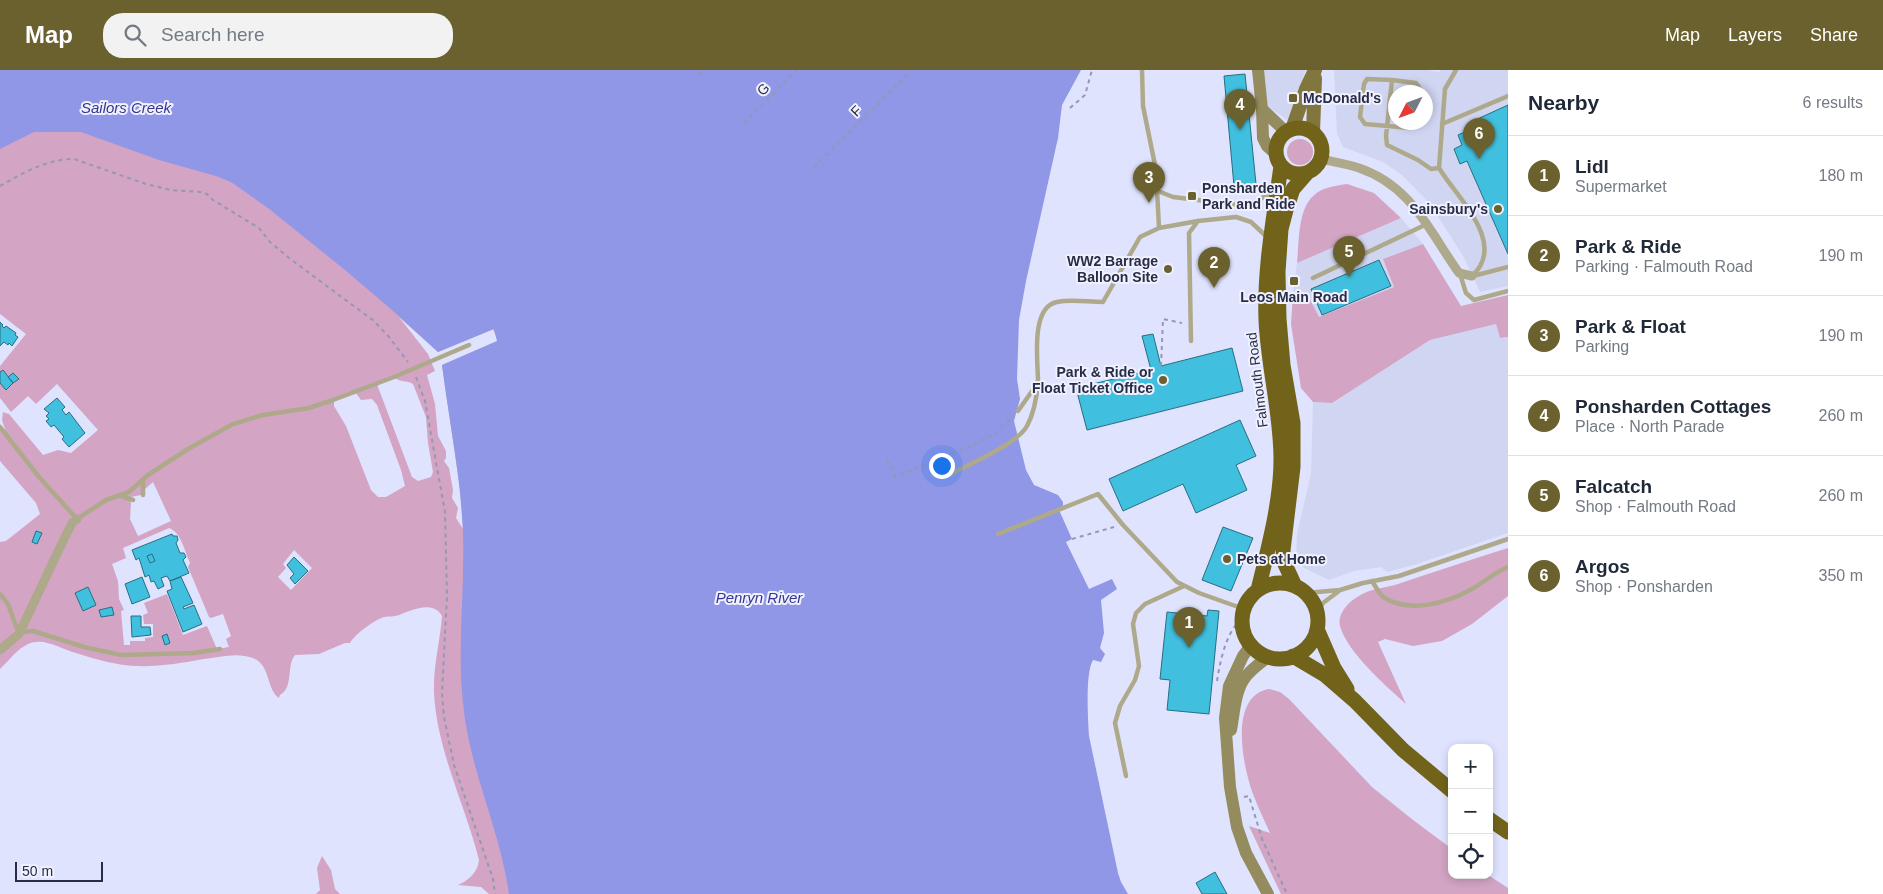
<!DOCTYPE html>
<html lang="en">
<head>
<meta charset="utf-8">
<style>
  body { margin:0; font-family:Arial,sans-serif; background:#f2f2f3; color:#1f2937 }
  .controls { position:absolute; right:15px; bottom:15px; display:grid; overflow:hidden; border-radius:10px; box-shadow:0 2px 8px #0003 }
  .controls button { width:45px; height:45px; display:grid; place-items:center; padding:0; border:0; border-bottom:1px solid #e0e1e3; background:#fff; color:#1f2937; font:25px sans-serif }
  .compass { position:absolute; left:1388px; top:15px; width:45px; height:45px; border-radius:50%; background:#fff; box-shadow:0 2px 8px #0003; rotate:228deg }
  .scale { position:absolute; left:15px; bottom:12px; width:88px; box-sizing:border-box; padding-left:5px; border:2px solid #292c45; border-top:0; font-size:14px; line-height:18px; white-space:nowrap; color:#292c45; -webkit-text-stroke:4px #eff1ff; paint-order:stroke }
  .you { position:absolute; left:941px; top:395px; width:18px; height:18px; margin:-12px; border:4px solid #fff; border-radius:50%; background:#1a73e8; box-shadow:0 0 0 8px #1a73e833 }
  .badge { display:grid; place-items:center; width:32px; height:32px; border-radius:50%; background:#6b612e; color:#fff; font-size:16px; font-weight:700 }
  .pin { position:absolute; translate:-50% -41px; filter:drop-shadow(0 1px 2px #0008) }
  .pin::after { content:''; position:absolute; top:26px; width:18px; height:15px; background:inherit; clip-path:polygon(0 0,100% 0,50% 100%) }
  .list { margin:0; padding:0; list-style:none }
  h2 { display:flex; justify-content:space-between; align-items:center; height:65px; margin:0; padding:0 20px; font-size:21px }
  h2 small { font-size:16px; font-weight:400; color:#747a83 }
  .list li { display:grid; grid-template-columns:32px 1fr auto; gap:15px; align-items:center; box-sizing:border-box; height:80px; padding:0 20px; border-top:1px solid #e0e1e3 }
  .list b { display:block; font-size:19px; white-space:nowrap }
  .list p { margin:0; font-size:16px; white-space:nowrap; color:#747a83 }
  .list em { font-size:16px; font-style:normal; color:#747a83 }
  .icon { flex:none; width:28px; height:28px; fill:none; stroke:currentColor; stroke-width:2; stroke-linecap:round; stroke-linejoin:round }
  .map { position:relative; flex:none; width:1508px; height:824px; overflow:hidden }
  header { display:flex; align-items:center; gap:30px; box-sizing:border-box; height:70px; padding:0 25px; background:#6b612e; color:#fff }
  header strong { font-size:24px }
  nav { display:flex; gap:28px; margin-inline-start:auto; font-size:18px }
  .search { width:350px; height:45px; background:#f2f2f3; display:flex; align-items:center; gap:12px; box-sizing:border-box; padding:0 18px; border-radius:20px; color:#747a83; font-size:19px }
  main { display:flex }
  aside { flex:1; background:#fff }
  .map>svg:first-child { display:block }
  .built { fill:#d0d5f2; fill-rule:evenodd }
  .green { fill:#d3a4c4; fill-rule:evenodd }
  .water { fill:#8f97e6 }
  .building { fill:#41bfdf; stroke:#296e80 }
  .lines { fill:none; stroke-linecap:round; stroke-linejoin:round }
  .path { stroke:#9498b2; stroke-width:2; stroke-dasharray:4 4; stroke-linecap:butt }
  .lane { stroke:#afa98b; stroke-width:4.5 }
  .street { stroke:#afa98b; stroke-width:9 }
  .secondary { stroke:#948c5f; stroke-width:12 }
  .primary { stroke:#81763d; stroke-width:14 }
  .highway { stroke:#71641a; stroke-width:15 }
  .poi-dot { fill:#6b612e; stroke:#eff1ff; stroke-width:2 }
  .labels { text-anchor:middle; stroke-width:4; stroke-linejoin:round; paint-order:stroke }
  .street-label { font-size:14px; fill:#292c45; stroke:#eff1ff }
  .poi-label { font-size:14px; font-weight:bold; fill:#292c45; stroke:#eff1ff; text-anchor:start }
  .water-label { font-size:15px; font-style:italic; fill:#383591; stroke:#eff1ff }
</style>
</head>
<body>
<header>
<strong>Map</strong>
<div class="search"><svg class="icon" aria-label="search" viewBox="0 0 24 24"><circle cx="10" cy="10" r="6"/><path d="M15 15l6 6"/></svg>Search here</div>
<nav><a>Map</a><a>Layers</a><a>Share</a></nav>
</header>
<main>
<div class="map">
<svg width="1508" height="824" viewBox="0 0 1508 824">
  <rect width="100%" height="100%" fill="#dfe3fe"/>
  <path class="built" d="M1263 0H1306L1287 50 1267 36Z
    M1334 0H1427L1439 2 1440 0H1508V216L1480 222 1463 186 1430 134 1402 105 1383 92 1343 77 1337 64ZM1396 22H1426V52H1396Z
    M1401 148 1423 174 1383 189 1394 217 1319 248 1306 222 1293 224 1297 193Z
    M1496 254 1500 268 1508 267V463L1414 495 1387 502 1381 497 1354 501 1329 510 1304 498 1296 489 1297 464 1311 403 1313 332 1332 333 1430 270Z"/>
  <path class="green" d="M0 0 448 166 972 824H489L481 817 458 815C469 810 478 802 479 790 465 734 437 681 434 623 433 597 440 572 442 546 433 530 412 540 399 545 394 547 389 546 384 547 374 550 354 565 350 573H345L319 584 295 585C286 596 294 617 280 625L279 628C266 619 271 595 253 588 237 582 220 587 204 589 182 593 158 597 136 596 115 595 95 589 76 583 64 580 48 570 36 572 21 573 10 590 0 599V472L6 471 40 444 36 433 0 391V359L3 361 5 359 2 350 3 342 9 344 43 385 58 380 71 383 98 360 57 314 36 334 28 326 11 342 0 328V296L26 264 0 244ZM399 247 438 282 493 259 498 271 442 295 460 419 463 459 456 448 458 438 452 428 453 420 449 398 444 391 446 388V381L438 366 435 334 427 305 435 301 428 284ZM394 307C400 313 407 310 413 314L426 347 428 373 433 402 431 407 418 411 412 407 378 317V315ZM355 322 361 330 372 329 377 335 401 400 405 416 386 427H378L371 420 346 356 334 336V331ZM153 412 171 451 138 466 130 449 131 433 129 429 131 427 141 425 144 420ZM169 458C181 462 185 482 190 493L188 497 209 547 211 548 223 544 231 566 226 569 229 577 217 579 207 556 183 565 167 524 144 533 148 543 143 545 144 554H153V567L145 568V571H130V575H124L121 541 124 540 119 529 118 511 112 494 126 488 123 478ZM294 480 312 498 291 520 278 507 286 498 283 494Z
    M1287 82a13 13 0 1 1 26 0a13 13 0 1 1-26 0Z
    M1347 114 1374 123 1401 148 1297 193C1300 167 1296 127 1327 118 1333 116 1340 115 1347 114Z
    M1423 174 1461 236 1508 225V267L1500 268 1496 254 1430 270 1332 333 1313 332 1301 318 1291 254 1293 224 1306 222 1319 247 1394 217 1383 189Z
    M1508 478V526L1472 554 1442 571 1413 576 1385 569 1378 572 1406 634C1386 616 1347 582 1340 556 1337 544 1349 531 1359 526 1369 519 1384 518 1395 515 1433 502 1470 490 1508 478Z
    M1269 619 1280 622 1289 629 1372 717 1413 750 1452 779V805H1488L1508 818V824H1281L1249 756 1270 763C1264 750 1258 737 1253 724 1243 697 1228 626 1269 619Z
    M322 786 331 800 335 819 340 824H316L320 820 317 798Z"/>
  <path class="water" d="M0 0H1081L1062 35 1058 68 1026 211 1019 250 1017 309 1020 329 1014 351 1026 400 1034 415 1058 425 1063 432V438L1059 440 1072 469 1066 472 1089 519 1112 509 1117 519 1101 530 1104 563 1100 578 1105 584 1101 592 1093 590C1085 603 1088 649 1089 666L1118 803 1121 812 1128 824H509C500 759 469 699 463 633 457 577 465 520 463 463 461 407 449 351 442 295L497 271 494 259 438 282 392 240 345 200 268 138 231 112 216 106 159 90 81 62H34L0 79Z"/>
  <path class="building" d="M1245 4 1256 114 1234 116 1224 6Z
    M1508 35V184L1467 91 1460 94 1454 79 1462 75 1458 65 1476 57 1473 51Z
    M1379 190 1391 216 1322 245 1311 219Z
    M0 252 3 255 2 256 4 258 6 256 16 263 15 265 18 267 12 276 9 273 8 275 4 272 0 276Z
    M1153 264 1161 296 1232 278 1243 321 1087 360 1076 318 1151 300 1142 266Z
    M3 300 13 313 6 320 0 313V302Z
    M13 303 19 309 13 313 8 307Z
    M57 328 65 337 62 340 66 345 69 342 85 363 69 377 62 369 64 367 54 355 51 357 46 351 49 349 46 346 49 343 44 339Z
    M1240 350 1256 386 1236 395 1247 420 1196 443 1183 414 1123 441 1109 409Z
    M1223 457 1253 468 1231 521 1202 510Z
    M36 461 42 463 37 474 32 472Z
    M172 464 173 466H177L178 470 176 473 180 483H184L186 487 183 490 189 503 170 511 167 506 161 508 164 516 158 519 154 511 151 512 149 505 145 507 139 488 136 490 132 480Z
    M152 484 155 491 150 493 147 486Z
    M294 487 308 501 295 514 290 508 294 504 287 495Z
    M142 507 150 527 132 534 125 514Z
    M181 507 193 533 183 537 184 539 194 535 202 554 183 562 167 521 172 519 170 511Z
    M88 517 96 535 83 541 75 523Z
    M112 537 114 545 101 547 99 540Z
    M1208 540 1219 541 1209 644 1167 640 1170 610 1160 609 1167 542 1207 546Z
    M131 546H141V557H150L151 565 132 567Z
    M167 564 170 573 165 575 162 566Z
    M1215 802 1227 824H1202L1196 813Z"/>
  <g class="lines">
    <path class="path" d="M698 5 702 0
      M1070 38 1085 25 1092 0
      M744 53 797 0
      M814 97 912 0
      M0 116C23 103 47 89 74 89L146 114 171 120 200 122 207 124 213 130 259 158 270 172 289 188 374 251 389 267 408 292
      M1161 296 1163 249 1182 253
      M416 307 425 331 445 442 447 526 442 623 444 647 454 695 493 809 495 824
      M887 390 895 407 973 375 997 362 1013 346
      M1072 469 1114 457
      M1217 611C1220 592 1226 561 1242 549
      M1244 727 1249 726 1262 769 1287 824"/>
    <path class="lane" d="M1142 0 1143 36 1156 100 1159 158 1198 151 1236 147 1251 152 1267 167
      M1456 0 1445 19 1439 98C1457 128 1508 173 1472 206
      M1392 10 1386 66 1387 75 1418 90 1431 99 1439 98
      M1416 52 1410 58 1365 54 1360 47 1364 14 1367 9 1392 10 1416 13 1419 17 1418 22
      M1442 54 1508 26
      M1158 121 1173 127 1239 135 1253 133 1274 121
      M1460 204 1466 223 1474 230 1508 221
      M1473 206 1508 197
      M1313 208 1427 154
      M1191 271 1189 163 1198 151
      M1018 341 1037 314
      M0 357 39 407 77 449 106 430 129 422 148 405 188 379 233 354 263 345 309 338 333 330 394 307 469 275
      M951 404C971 393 1017 374 1027 356 1034 343 1037 326 1038 311 1038 292 1030 237 1057 232 1071 229 1088 232 1103 232L1140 167 1159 158
      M143 412V425
      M121 426 133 430
      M998 464 1098 424 1123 455 1177 512 1199 523 1244 539
      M1372 511C1375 516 1379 523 1383 527 1410 544 1447 533 1472 519 1484 512 1495 502 1508 497
      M1306 523 1340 520 1363 513 1399 506 1508 469
      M0 524 8 534 19 564 24 562 33 561 84 577 121 585 194 583 220 579
      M1317 543 1323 533 1339 521
      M1126 706 1115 653 1120 636 1135 610 1139 596 1133 554 1136 543 1145 534 1184 516"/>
    <path class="street" d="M1321 89C1334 92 1347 94 1359 98 1412 116 1429 161 1459 203L1472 206
      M0 580 19 564 62 473 72 453 77 449"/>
    <path class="secondary" d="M1258 0 1262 39 1263 68 1267 76 1276 84
      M1262 39 1286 62
      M1251 575 1243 586 1229 616 1225 648 1230 717 1237 757 1246 783 1268 824
      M1231 660C1234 644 1235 622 1244 609 1250 600 1260 593 1268 587"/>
    <path class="primary" d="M1292 59 1306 19 1315 0
      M1313 62 1315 8"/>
    <path class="highway" d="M1276 81a23 23 0 1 1 46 0a23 23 0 1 1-46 0Z
      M1242 551a38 38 0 1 1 76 0a38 38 0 1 1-76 0Z
      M1295 516 1284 492 1283 480 1293 397V353L1283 295 1279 249 1278 202 1281 159 1286 140 1293 119 1306 104
      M1258 520C1268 479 1281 432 1281 389 1281 342 1268 297 1266 250 1264 198 1274 147 1281 96
      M1317 559 1334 598 1347 619
      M1293 586 1325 605 1355 631 1403 680 1452 721
      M1489 749 1508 762"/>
  </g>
  <g class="poi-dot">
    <rect x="1288" y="23" width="10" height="10" rx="2.5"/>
    <rect x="1187" y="121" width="10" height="10" rx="2.5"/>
    <circle cx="1498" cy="139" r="5"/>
    <circle cx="1168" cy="199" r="5"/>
    <rect x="1289" y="206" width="10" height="10" rx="2.5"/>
    <circle cx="1163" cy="310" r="5"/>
    <circle cx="1227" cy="489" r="5"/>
  </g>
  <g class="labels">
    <g class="street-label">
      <text transform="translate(763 19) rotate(-45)" y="5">G</text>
      <text transform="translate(856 41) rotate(-45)" y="5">F</text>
      <text transform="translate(1257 310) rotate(-97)" y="5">Falmouth Road</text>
    </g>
    <g class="poi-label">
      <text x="1303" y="33">McDonald's</text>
      <text x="1202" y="123">Ponsharden<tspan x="1202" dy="16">Park and Ride</tspan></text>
      <text x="1488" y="144" text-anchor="end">Sainsbury's</text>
      <text x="1158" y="196" text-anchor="end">WW2 Barrage<tspan x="1158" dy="16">Balloon Site</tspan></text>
      <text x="1294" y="232" text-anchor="middle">Leos Main Road</text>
      <text x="1153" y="307" text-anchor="end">Park &amp; Ride or<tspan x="1153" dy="16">Float Ticket Office</tspan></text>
      <text x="1237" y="494">Pets at Home</text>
    </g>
    <g class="water-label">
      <text x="126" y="43">Sailors Creek</text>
      <text x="759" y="533">Penryn River</text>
    </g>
  </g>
</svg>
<div class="controls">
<button>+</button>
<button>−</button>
<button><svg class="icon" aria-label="locate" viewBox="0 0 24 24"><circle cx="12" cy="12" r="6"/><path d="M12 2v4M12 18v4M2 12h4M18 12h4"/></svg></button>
</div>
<svg class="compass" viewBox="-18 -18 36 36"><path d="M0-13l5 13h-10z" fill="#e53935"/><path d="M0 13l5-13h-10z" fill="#747a83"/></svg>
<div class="scale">50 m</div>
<div class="you"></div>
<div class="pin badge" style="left:1189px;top:578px">1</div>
<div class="pin badge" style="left:1214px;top:218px">2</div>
<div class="pin badge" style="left:1149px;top:133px">3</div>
<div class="pin badge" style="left:1240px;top:60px">4</div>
<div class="pin badge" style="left:1349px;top:207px">5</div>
<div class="pin badge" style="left:1479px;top:89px">6</div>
</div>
<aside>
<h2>Nearby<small>6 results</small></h2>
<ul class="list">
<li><span class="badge">1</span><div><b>Lidl</b><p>Supermarket</p></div><em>180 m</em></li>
<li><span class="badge">2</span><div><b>Park &amp; Ride</b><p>Parking · Falmouth Road</p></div><em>190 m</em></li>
<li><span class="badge">3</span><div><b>Park &amp; Float</b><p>Parking</p></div><em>190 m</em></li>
<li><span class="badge">4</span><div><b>Ponsharden Cottages</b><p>Place · North Parade</p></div><em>260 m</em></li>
<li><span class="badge">5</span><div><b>Falcatch</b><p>Shop · Falmouth Road</p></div><em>260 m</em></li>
<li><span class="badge">6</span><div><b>Argos</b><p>Shop · Ponsharden</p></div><em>350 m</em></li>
</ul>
</aside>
</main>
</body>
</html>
